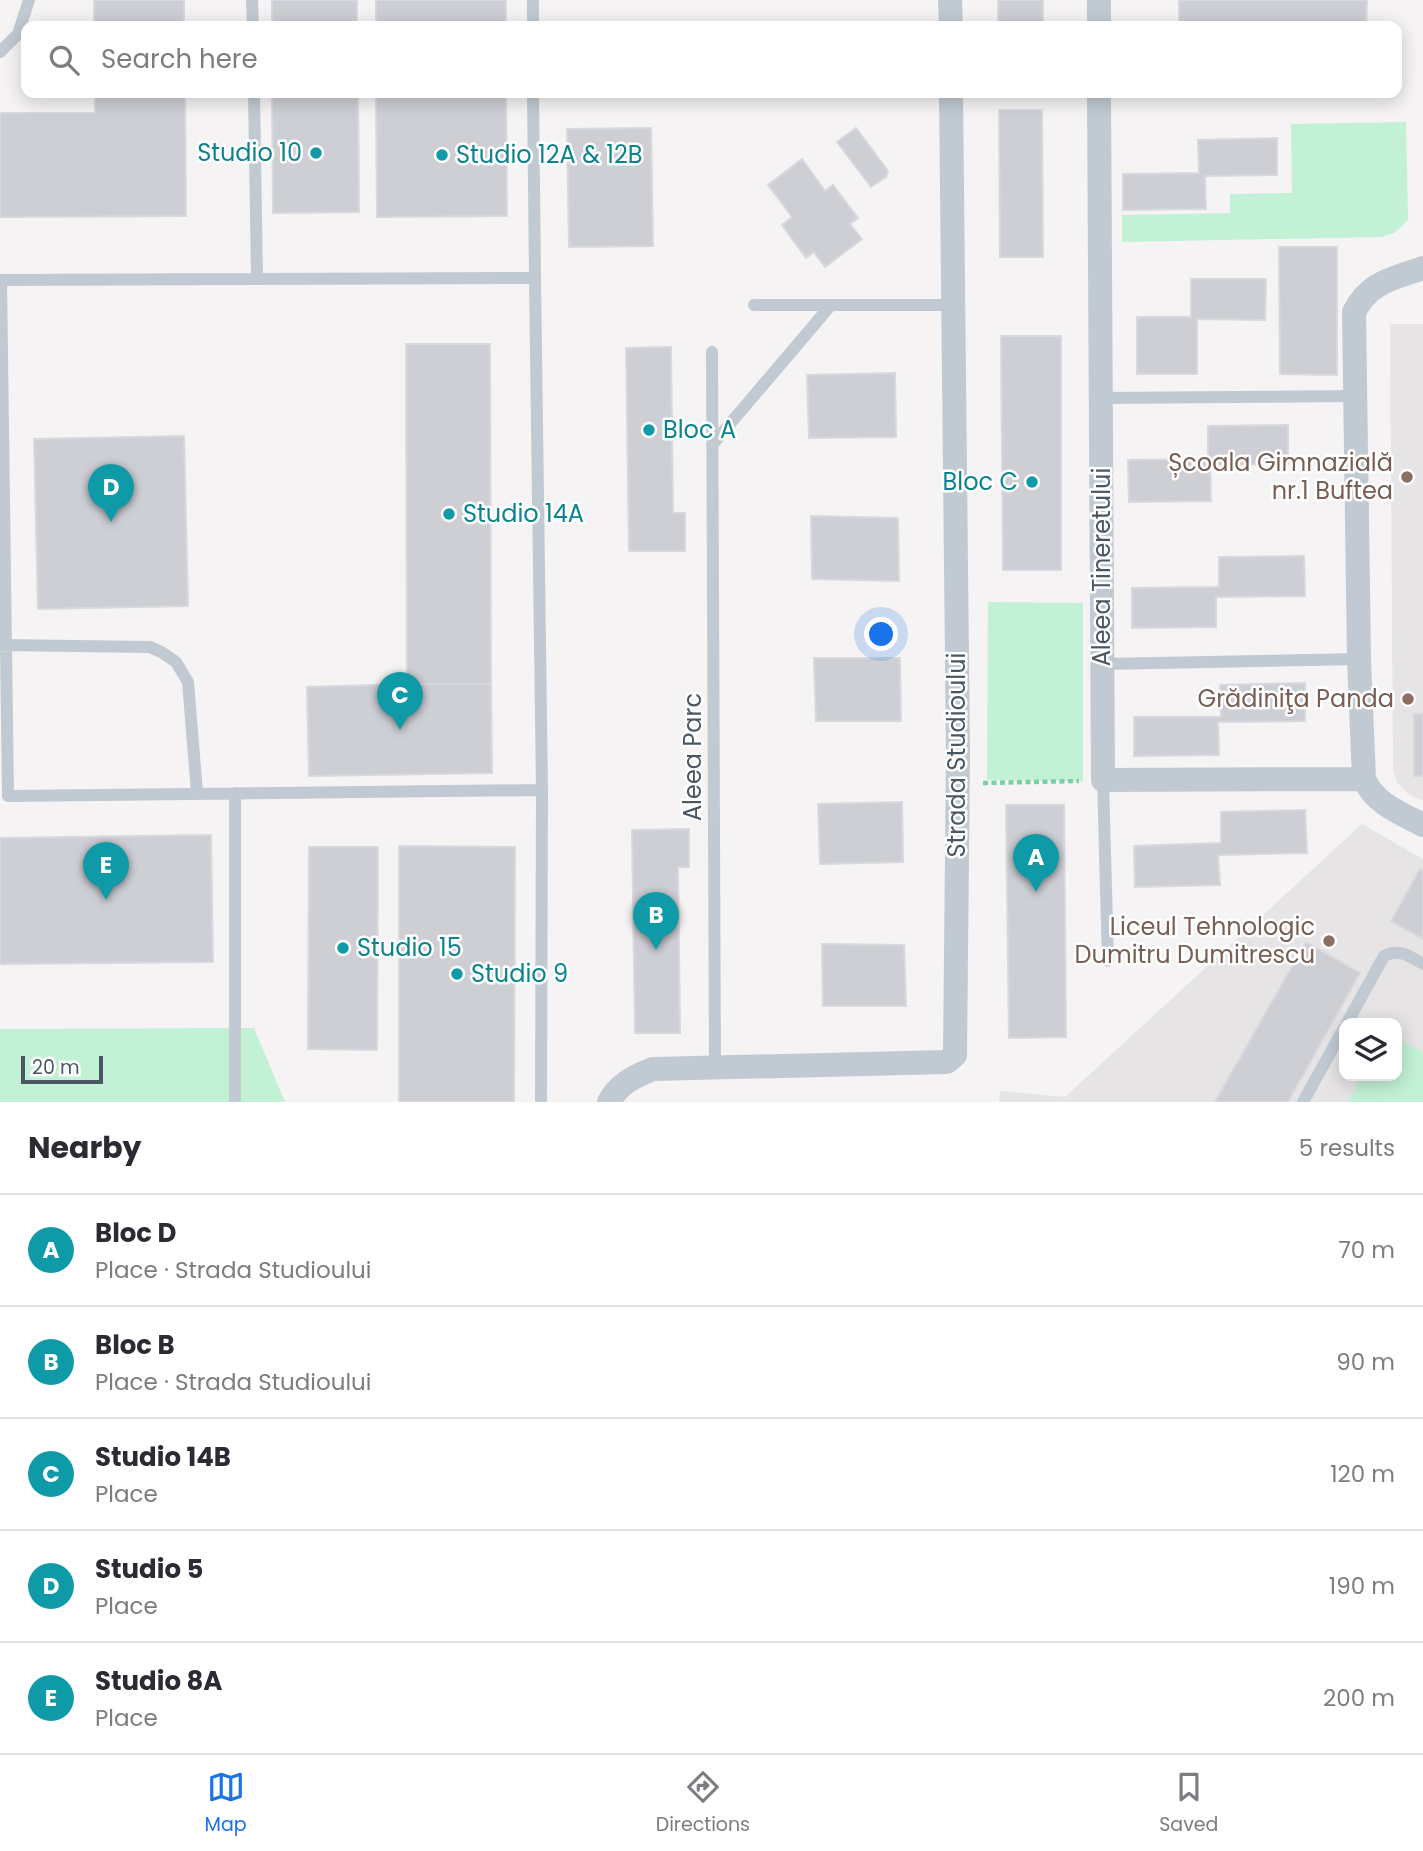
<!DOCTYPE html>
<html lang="en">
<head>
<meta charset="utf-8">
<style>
  body { margin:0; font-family:Poppins,sans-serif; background:#f7f7f7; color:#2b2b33 }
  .controls { position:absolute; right:21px; bottom:21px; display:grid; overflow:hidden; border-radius:14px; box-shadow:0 4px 18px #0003 }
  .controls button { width:63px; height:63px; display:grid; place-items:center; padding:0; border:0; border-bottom:2px solid #e1e1e2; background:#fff; color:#2b2b33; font:35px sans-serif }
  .scale { position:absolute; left:21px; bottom:18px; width:82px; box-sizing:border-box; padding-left:7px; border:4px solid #4a5661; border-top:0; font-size:19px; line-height:24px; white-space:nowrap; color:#4a5661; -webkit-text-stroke:5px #fff; paint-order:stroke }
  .you { position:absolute; left:882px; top:635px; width:24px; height:24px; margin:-18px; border:5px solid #fff; border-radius:50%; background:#1a73e8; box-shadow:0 0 0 10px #1a73e833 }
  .badge { display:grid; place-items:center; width:46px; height:46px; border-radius:50%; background:#1a73e8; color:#fff; font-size:23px; font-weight:700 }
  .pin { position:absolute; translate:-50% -58px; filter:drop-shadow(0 2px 4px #0008) }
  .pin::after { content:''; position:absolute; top:37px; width:24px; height:21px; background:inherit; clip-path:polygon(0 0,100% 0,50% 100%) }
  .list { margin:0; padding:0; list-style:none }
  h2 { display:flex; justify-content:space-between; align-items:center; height:91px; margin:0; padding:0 28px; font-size:30px }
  h2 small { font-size:23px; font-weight:400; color:#7c7c81 }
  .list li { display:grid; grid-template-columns:46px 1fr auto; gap:21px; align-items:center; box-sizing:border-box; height:112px; padding:0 28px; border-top:2px solid #e1e1e2 }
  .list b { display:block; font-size:26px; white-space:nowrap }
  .list p { margin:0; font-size:23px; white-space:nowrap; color:#7c7c81 }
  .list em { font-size:23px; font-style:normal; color:#7c7c81 }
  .icon { flex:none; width:38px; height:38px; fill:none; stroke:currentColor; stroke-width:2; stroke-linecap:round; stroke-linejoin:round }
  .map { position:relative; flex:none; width:1423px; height:1102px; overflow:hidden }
  .search { position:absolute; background:#fff; box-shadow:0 4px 18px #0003; left:21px; right:21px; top:21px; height:77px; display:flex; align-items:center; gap:18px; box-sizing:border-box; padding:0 24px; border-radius:14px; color:#7c7c81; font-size:26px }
  .sheet { height:651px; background:#fff }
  nav { display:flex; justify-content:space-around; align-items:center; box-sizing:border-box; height:98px; border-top:2px solid #e1e1e2; background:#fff; font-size:19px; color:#7c7c81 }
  nav a { display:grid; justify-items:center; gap:4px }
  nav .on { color:#1a73e8 }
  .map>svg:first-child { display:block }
  .education { fill:#e6e4e5; fill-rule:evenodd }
  .green { fill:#c3f1d5 }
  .building { fill:#cdcfd5; stroke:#d7d9de; stroke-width:2 }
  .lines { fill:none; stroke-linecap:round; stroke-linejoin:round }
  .path { stroke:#7ad0a6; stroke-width:4.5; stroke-dasharray:5 3.5; stroke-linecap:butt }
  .service { stroke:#c1cad2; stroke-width:12 }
  .minor { stroke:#c1cad2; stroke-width:24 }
  .culture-dot { fill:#0f9aa8; stroke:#fff; stroke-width:2.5 }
  .education-dot { fill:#8d6e63; stroke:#fff; stroke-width:2.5 }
  .labels { text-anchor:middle; stroke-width:5; stroke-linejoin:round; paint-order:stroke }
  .culture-label { font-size:24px; fill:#0d838f; stroke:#fff; text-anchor:start }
  .education-label { font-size:24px; fill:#785e54; stroke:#fff; text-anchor:end }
  .street-label { font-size:24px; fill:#4a5661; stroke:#fff }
</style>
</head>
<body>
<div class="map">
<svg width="1423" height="1102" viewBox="0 0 1423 1102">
  <rect width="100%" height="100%" fill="#f5f3f3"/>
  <path class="education" d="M1390 324H1423V801L1407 793 1397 782 1393 769Z
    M1362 824 1423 859V1102H999L1000 1091 1065 1097ZM1344 1023H1397V1076H1344Z"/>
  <path class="green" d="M1406 122 1408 220 1394 233 1381 237 1122 242V215L1230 213V194L1292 193 1291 124Z
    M988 602 1083 603V781L987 780Z
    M254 1028 285 1102H0V1029Z
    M1397 1038 1423 1052V1102H1348L1362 1076H1397Z"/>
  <path class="building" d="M94 0H184V26H94Z
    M272 0H357V26H272Z
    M376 0H506V26H376Z
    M998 0H1043V26H998Z
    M1179 0H1367L1366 26H1179Z
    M95 93H185L186 216 0 217V113H95Z
    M272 93H358L359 212 273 213Z
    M376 93H506L507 216 377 217Z
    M999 110H1042L1043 257H1000Z
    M651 128 653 246 569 247 567 129Z
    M856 128 888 171 886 177 871 187 837 142Z
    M1277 138V175L1205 176 1206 209 1123 210V174L1199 173 1198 140Z
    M802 159 825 191 833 185 858 218 850 224 862 239 825 267 814 252 806 258 782 225 792 217 768 185Z
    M1279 247H1337V375L1280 374Z
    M1191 279H1266L1265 320 1197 319V374H1137V317H1191Z
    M1001 336H1061V570H1003Z
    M406 344H490L491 684H407Z
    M671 347 673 513H685V551H629L626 348Z
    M895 373 896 437 809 438 807 375Z
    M1288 425V464L1210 465 1211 501 1129 502 1128 460 1208 459V426Z
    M184 436 188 606 38 609 34 439Z
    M811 516 898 518 899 581 812 579Z
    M1304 556 1305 596 1216 597V627L1132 628V588L1219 587V557Z
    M814 658H900L901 721H816Z
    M1305 683V721L1218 722 1219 755 1134 756V717H1221L1220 685Z
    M407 684H491L492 773 309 776 307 687Z
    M1414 714H1423V776H1414Z
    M902 802 903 862 820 864 818 804Z
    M1006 805H1064L1066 1037 1009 1038Z
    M1305 810 1307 853 1218 855 1220 885 1135 887 1134 846 1221 843V812Z
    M689 829V867H678L680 1033H635L632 830Z
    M211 835 213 962 0 964V838Z
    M399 846 515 847 514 1102H399Z
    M309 847H378L377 1050 308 1049Z
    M1420 869 1423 871V939L1391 921Z
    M1306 942 1360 973 1288 1102H1215Z
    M822 944 904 945 906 1006H823Z"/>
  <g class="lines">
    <path class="path" d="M983 783 1079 781"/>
    <path class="service" d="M252 0 253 26
      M533 0V26
      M0 52 18 34 29 0
      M254 93 257 279
      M0 280 535 278 533 93
      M1 280 8 796 542 790 535 278
      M754 305H953
      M712 352 715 1068
      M1101 398 1357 396
      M712 445 831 305
      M0 645 150 647 161 652 176 662 188 682 197 793
      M1103 664 1359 659
      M1103 780 1108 961
      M1347 1023 1384 956C1400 948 1409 956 1423 964
      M235 1102V793
      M541 1102 542 790
      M1303 1102 1344 1028"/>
    <path class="minor" d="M950 0 951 26
      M1099 0V26
      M1099 93 1103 780 1364 779
      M1423 268C1393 279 1370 281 1354 312L1359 659 1364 779C1375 804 1400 813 1423 825
      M609 1102C618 1084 635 1076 653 1069L947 1062 955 1055 958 755 951 93"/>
  </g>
  <g class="culture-dot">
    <circle cx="316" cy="153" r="7"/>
    <circle cx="442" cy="155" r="7"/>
    <circle cx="649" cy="430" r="7"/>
    <circle cx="1032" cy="482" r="7"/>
    <circle cx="449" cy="514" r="7"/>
    <circle cx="343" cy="948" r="7"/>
    <circle cx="457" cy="974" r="7"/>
  </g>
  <g class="education-dot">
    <circle cx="1407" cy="477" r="7"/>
    <circle cx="1408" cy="699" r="7"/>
    <circle cx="1329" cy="941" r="7"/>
  </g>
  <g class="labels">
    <g class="culture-label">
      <text x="302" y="161" text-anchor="end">Studio 10</text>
      <text x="456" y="163">Studio 12A &amp; 12B</text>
      <text x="663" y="438">Bloc A</text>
      <text x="1018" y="490" text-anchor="end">Bloc C</text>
      <text x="463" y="522">Studio 14A</text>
      <text x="357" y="956">Studio 15</text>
      <text x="471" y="982">Studio 9</text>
    </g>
    <g class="education-label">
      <text x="1393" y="471">Școala Gimnazială<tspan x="1393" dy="28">nr.1 Buftea</tspan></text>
      <text x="1394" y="707">Grădiniţa Panda</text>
      <text x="1315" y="935">Liceul Tehnologic<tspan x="1315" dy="28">Dumitru Dumitrescu</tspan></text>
    </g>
    <g class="street-label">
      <text transform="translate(1102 567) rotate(-90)" y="8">Aleea Tineretului</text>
      <text transform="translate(957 755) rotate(-90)" y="8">Strada Studioului</text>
      <text transform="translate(693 757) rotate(-90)" y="8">Aleea Parc</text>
    </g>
  </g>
</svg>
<div class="controls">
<button><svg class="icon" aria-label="layers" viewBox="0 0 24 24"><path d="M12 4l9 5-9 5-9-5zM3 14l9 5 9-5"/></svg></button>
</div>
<div class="scale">20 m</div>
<div class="you"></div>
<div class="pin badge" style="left:1036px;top:892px;background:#0f9aa8">A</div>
<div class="pin badge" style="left:656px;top:950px;background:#0f9aa8">B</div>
<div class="pin badge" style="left:400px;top:730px;background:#0f9aa8">C</div>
<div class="pin badge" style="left:111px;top:522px;background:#0f9aa8">D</div>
<div class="pin badge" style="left:106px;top:900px;background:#0f9aa8">E</div>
<div class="search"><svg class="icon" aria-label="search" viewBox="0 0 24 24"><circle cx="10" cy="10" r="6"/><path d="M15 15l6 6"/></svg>Search here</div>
</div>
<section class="sheet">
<h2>Nearby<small>5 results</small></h2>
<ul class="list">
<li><span class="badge" style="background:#0f9aa8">A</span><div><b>Bloc D</b><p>Place · Strada Studioului</p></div><em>70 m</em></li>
<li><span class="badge" style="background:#0f9aa8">B</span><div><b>Bloc B</b><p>Place · Strada Studioului</p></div><em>90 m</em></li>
<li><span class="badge" style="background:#0f9aa8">C</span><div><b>Studio 14B</b><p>Place</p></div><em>120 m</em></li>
<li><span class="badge" style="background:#0f9aa8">D</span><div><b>Studio 5</b><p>Place</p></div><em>190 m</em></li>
<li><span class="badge" style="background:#0f9aa8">E</span><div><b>Studio 8A</b><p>Place</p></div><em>200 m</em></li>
</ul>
</section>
<nav>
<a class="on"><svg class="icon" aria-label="map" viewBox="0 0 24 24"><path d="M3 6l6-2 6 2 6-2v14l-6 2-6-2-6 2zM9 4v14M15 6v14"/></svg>Map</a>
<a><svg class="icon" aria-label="directions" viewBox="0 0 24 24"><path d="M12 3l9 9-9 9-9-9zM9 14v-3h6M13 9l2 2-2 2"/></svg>Directions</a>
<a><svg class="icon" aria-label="saved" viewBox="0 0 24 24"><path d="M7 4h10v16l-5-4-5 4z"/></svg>Saved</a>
</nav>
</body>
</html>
